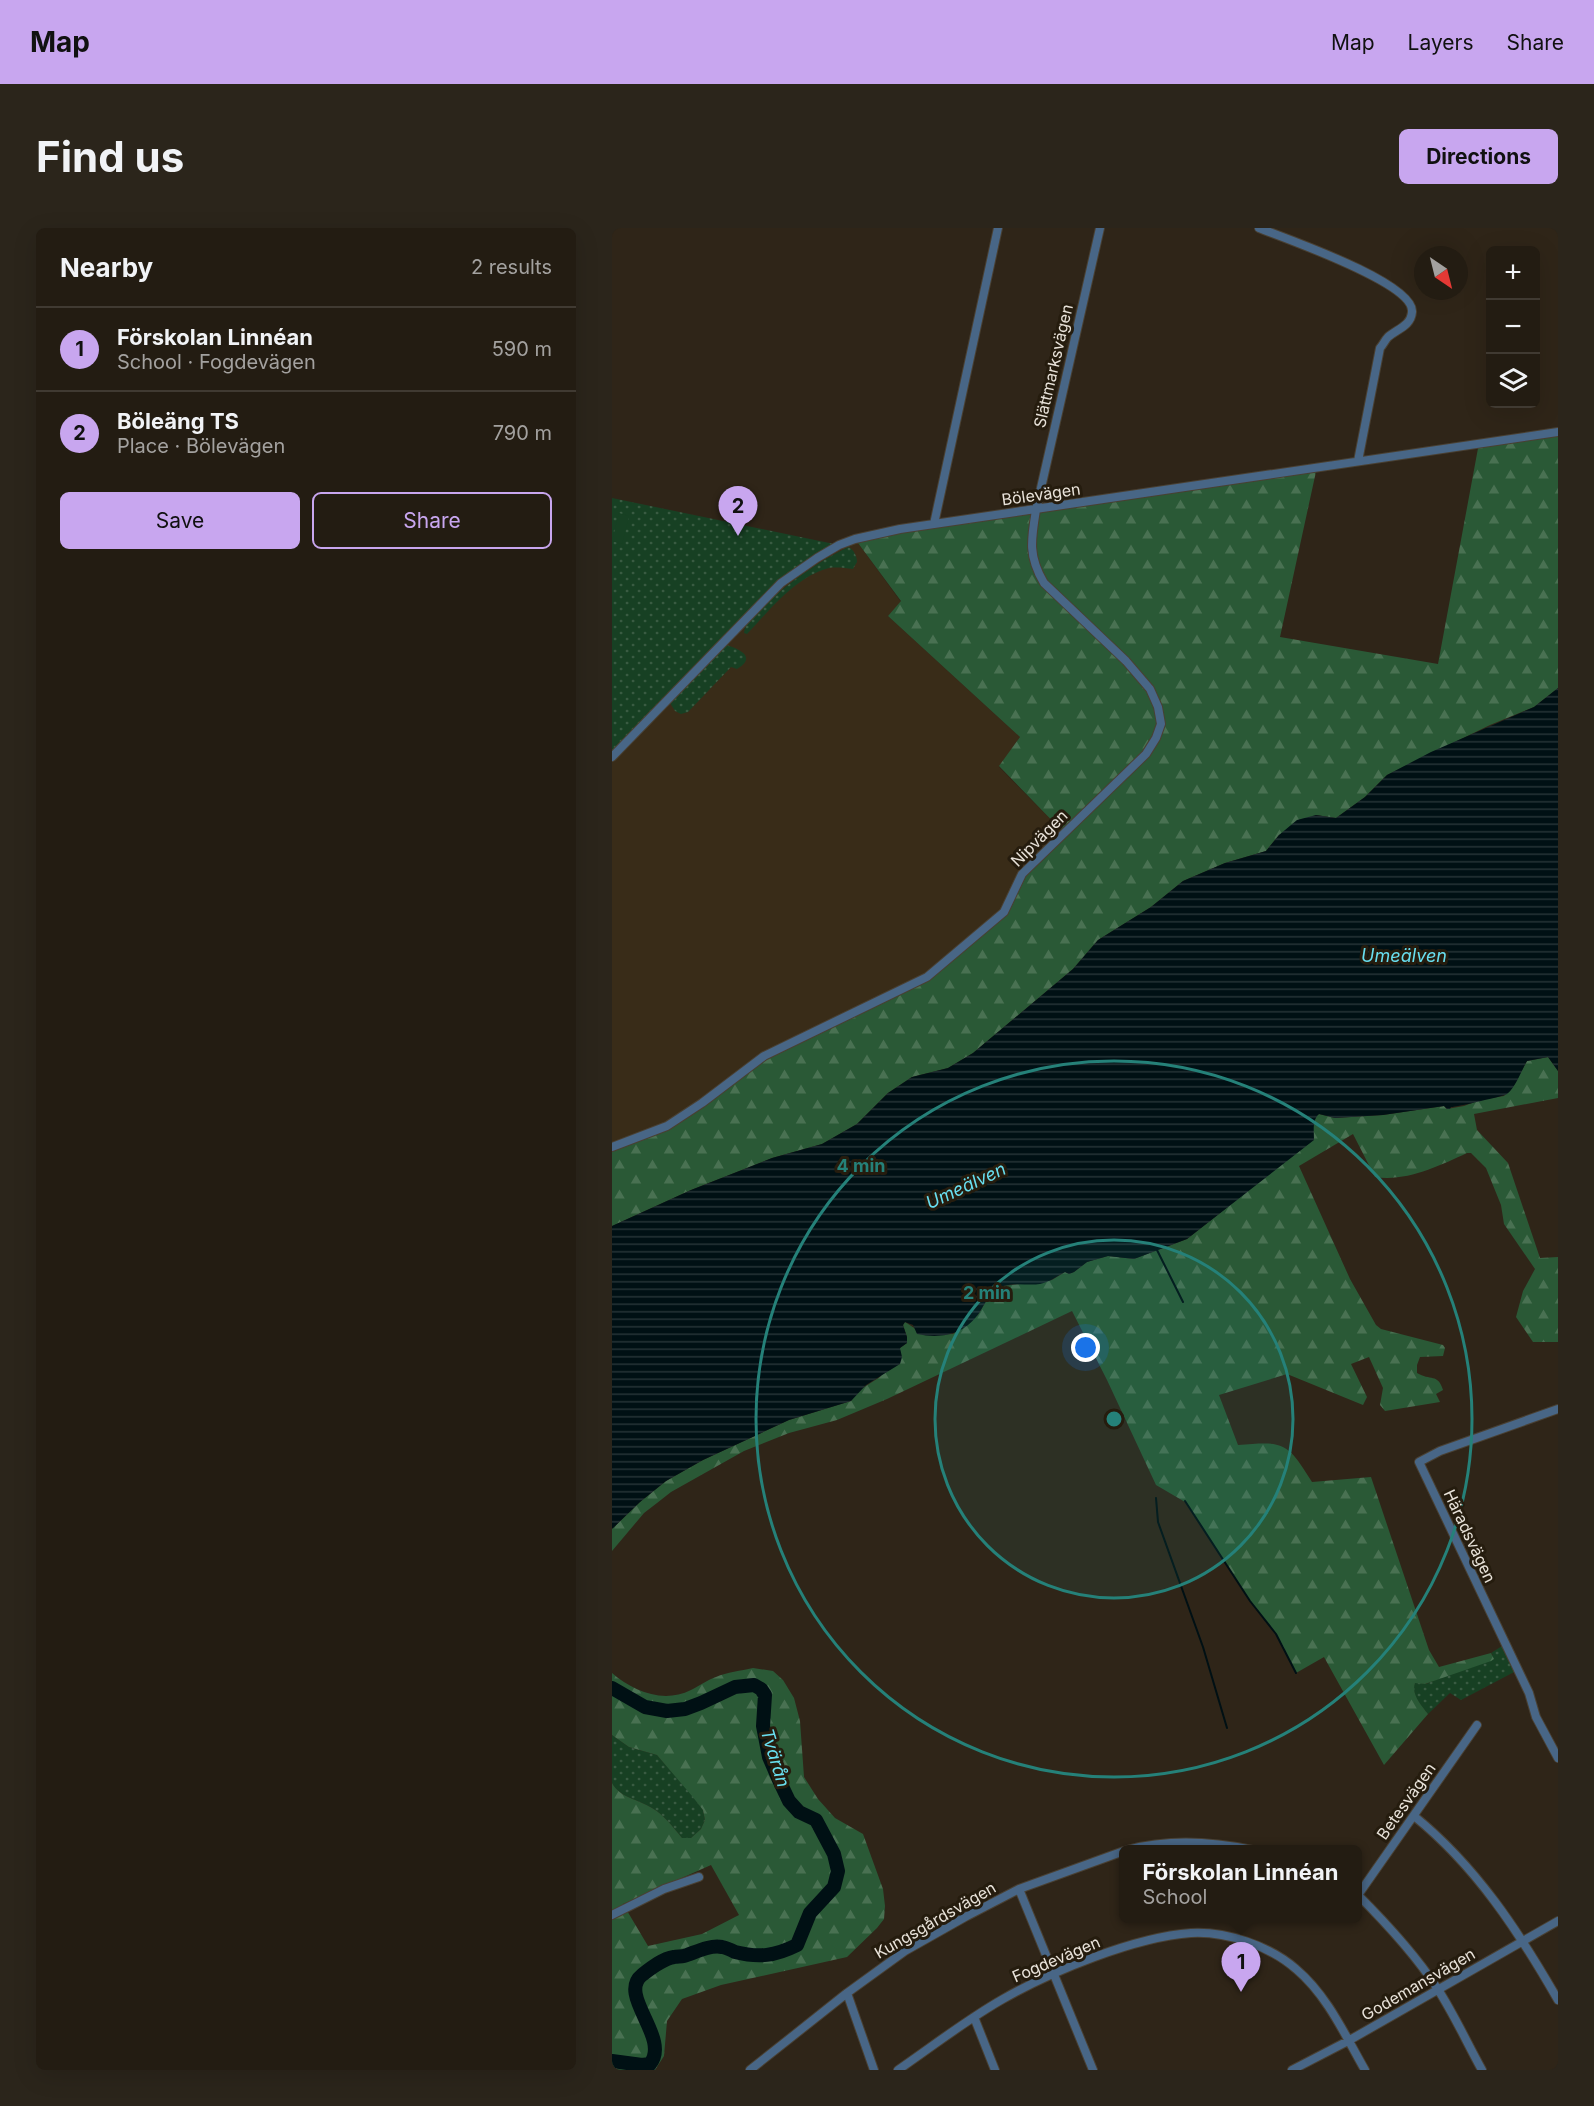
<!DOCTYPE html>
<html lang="en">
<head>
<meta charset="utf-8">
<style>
  body { margin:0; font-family:Inter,sans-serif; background:#2b251b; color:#f1f3f6 }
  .controls { position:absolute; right:18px; top:18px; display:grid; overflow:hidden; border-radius:9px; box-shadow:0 6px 24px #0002 }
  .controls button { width:54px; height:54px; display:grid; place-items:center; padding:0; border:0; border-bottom:2px solid #403a32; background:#231c12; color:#f1f3f6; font:30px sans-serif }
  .compass { position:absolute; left:802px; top:18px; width:54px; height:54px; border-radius:50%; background:#231c12; box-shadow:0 6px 24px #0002; rotate:145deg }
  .you { position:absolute; left:474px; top:1120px; width:21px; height:21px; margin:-15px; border:4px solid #fff; border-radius:50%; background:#1a73e8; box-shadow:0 0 0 9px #1a73e833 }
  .badge { display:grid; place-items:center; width:39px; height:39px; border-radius:50%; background:#c8a6ef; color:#111; font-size:20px; font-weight:700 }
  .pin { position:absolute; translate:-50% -50px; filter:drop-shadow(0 2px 3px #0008) }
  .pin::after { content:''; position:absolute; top:32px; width:21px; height:18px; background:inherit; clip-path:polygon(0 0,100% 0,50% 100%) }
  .popup { position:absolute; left:507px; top:1617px; width:243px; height:78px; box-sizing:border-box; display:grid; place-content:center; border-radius:9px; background:#231c12; filter:drop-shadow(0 2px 4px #0005); font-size:20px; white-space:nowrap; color:#a3a19f }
  .popup b { font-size:22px; color:#f1f3f6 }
  .popup::after { content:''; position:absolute; left:50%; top:100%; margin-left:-12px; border:12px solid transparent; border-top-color:#231c12 }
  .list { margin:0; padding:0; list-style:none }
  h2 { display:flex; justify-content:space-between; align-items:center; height:78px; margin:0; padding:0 24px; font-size:26px }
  h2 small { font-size:20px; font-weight:400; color:#a3a19f }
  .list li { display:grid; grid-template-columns:39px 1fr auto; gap:18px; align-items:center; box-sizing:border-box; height:84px; padding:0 24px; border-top:2px solid #403a32 }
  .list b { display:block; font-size:22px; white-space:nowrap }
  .list p { margin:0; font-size:20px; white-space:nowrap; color:#a3a19f }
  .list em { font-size:20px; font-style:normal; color:#a3a19f }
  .actions { display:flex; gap:12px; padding:18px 24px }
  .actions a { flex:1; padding:14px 0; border:2px solid #c8a6ef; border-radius:9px; text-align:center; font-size:21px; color:#c8a6ef }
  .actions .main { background:#c8a6ef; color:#111 }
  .icon { flex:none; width:33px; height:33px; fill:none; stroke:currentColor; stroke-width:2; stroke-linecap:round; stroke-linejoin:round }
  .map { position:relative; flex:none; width:946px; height:1842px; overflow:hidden; border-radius:9px }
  header { display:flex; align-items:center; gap:36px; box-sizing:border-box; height:84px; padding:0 30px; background:#c8a6ef; color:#111 }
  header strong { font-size:28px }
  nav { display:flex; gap:33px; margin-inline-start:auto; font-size:21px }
  .intro { display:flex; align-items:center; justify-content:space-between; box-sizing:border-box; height:144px; padding:0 36px }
  h1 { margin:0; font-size:42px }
  .button { padding:15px 27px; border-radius:9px; background:#c8a6ef; color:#111; font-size:21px; font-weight:700 }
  main { display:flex; gap:36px; padding:0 36px }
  aside { flex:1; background:#231c12; border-radius:9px; box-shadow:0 6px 24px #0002 }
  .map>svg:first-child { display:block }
  .built { fill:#392c18 }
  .grass { fill:url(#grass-dots) }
  .forest { fill:url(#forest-firs); fill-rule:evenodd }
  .park { fill:#174023 }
  .water { fill:url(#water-rules) }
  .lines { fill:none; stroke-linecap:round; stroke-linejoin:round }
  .stream { stroke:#001014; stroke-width:2 }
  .river { stroke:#001014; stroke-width:14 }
  .minor-casing { stroke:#494033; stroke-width:10 }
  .minor { stroke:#486686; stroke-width:8 }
  .ring { fill:none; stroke:#258179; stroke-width:3 }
  .labels { text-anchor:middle; stroke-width:6; stroke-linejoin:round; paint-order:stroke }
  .street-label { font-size:16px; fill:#e9e3da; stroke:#251c0e }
  .water-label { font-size:18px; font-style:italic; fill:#68deef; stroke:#251c0e }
  .centre { fill:#258179; stroke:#251c0e; stroke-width:3 }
  .ring-label { font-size:18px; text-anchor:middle; font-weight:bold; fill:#258179; stroke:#251c0e; stroke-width:6; stroke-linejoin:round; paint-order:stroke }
</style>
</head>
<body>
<header>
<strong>Map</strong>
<nav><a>Map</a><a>Layers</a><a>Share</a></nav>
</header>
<div class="intro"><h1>Find us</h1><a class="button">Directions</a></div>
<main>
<aside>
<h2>Nearby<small>2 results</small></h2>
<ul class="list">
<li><span class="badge">1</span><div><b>Förskolan Linnéan</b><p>School · Fogdevägen</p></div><em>590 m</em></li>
<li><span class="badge">2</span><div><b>Böleäng TS</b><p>Place · Bölevägen</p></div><em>790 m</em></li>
</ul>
<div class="actions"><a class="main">Save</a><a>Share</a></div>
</aside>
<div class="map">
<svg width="946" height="1842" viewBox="0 0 946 1842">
  <defs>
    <pattern id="grass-dots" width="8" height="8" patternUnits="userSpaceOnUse" patternTransform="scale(1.5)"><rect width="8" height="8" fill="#174023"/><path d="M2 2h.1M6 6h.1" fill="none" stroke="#395b42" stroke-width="1.8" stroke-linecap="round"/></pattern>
    <pattern id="forest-firs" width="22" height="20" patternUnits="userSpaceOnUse" patternTransform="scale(1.5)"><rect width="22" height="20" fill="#2a5936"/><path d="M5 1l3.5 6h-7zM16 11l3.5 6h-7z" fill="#497152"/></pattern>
    <pattern id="water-rules" width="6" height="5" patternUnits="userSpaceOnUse" patternTransform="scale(1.5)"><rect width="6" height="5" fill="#001014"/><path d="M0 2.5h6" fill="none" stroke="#253336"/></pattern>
  </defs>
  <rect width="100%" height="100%" fill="#2f2518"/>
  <path class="built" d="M243 311 289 374 276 388 408 509 387 539 453 606 392 684 315 749 55 898 0 919V529L169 355Z"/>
  <path class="grass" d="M0 270 227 317 169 355 0 529Z
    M236 319C242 321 245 329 245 334L241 341C233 340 225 339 217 340 183 349 158 382 135 406L132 405C133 394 144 387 151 379 177 354 204 335 236 319Z
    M114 417C128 421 145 429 125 441L119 439 76 484 69 486 63 483 58 475Z
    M890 1412 906 1442 849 1472 838 1465 816 1486C809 1477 798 1466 803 1454L814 1456 881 1427 879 1425 890 1418Z
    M0 1507 17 1519 45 1527 81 1568 91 1582 93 1592 89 1601 79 1610H70C61 1599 52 1587 40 1580 26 1571 8 1570 0 1555Z"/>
  <path class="forest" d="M946 204V460L922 479 878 497 775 547 753 569 724 590 704 587 667 607 654 623 613 635 571 653 539 679 486 712 461 741 361 825 336 840 300 849 276 865 245 896 210 916 160 930 79 962 0 998V919L55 898 152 828 315 749 392 684 410 646 453 606 387 538 408 509 276 388 289 373 243 311 705 239 668 409 826 436 867 215Z
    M936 829 946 843V870L862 886 865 902 896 935 928 1030 946 1029V1114H921L904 1089 911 1063 923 1041 892 996 889 977 874 940 859 925H855C827 938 794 954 763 949L741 906 687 938 738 1051 764 1097 769 1101 831 1117 833 1120 831 1128 808 1129 805 1137V1145C818 1153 826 1145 831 1162L824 1166 828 1174 773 1183 768 1177 771 1160 757 1129 739 1136 755 1169 751 1177 675 1146 607 1167 626 1217C673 1213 675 1214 700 1254L759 1249 817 1422 827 1439 879 1425 882 1431 879 1433 813 1456 803 1455C799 1466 809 1477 816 1486L772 1537 712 1429 684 1445 664 1406 638 1373 573 1274 544 1257 495 1152 460 1083 275 1171 225 1192 177 1205 132 1223 59 1264 45 1275 32 1285 0 1323V1301L28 1274 54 1253 91 1232 177 1192 239 1173 246 1163 268 1149 288 1124V1120L295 1115V1109L291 1097 293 1094 313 1107 341 1106 366 1087 379 1065 392 1058 440 1052 453 1044 457 1046 462 1044 475 1034 496 1028 522 1031 575 1011 613 981 701 898 704 888 707 886 723 890 771 887 832 878 835 881 852 878 868 872 892 868 902 857 915 833Z
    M141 1440 161 1443 171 1452 182 1470 188 1493 192 1549 206 1571 223 1590 251 1606 271 1661 273 1678 272 1691 265 1700 235 1729 109 1757 70 1771 55 1793 52 1828 43 1842H0V1555C8 1570 26 1571 40 1580 52 1587 61 1599 70 1610H79L89 1601 93 1592 91 1582 80 1568 45 1527 17 1519 0 1507V1445C21 1463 51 1476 79 1462 87 1458 95 1452 104 1449 115 1444 129 1443 141 1440ZM99 1637 127 1687 90 1706 36 1718 11 1676Z"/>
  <path class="park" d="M7 285 17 288 10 316 0 313Z"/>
  <path class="water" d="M946 460V843L936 829 915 833C909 843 904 859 895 866 892 868 845 879 839 879L838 881H835L832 878 771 887 723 890 707 886C700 892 702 903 702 912L575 1011 522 1031 496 1028 475 1034 462 1044 457 1046 453 1044C445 1048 438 1054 428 1056 416 1058 403 1054 391 1058 378 1063 374 1074 367 1085 352 1107 329 1111 305 1106L301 1097 293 1094 291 1097 295 1109V1115L288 1120 290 1129 288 1136 254 1157 239 1173 177 1192 91 1232 54 1253 28 1274 0 1301V998L79 962 160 930 210 916 245 896 276 865 300 849 336 840 361 825 461 741 486 712 539 679 571 653 613 635 654 623 667 607 685 592 704 587 724 590 753 569 775 547 819 524 922 479Z"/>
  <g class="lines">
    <path class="stream" d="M545 1022 571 1074
      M544 1270 546 1294 591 1419 615 1500
      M573 1273 638 1373 664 1406 684 1445"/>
    <path class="river" d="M0 1460 33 1479 55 1483 73 1481 89 1475 123 1459 142 1457 149 1461 153 1467 151 1498 157 1529 167 1552 177 1573 187 1584 204 1592 222 1626 226 1643 222 1659 198 1685 185 1717C163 1728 147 1730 123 1724 119 1722 115 1720 110 1719 98 1717 86 1723 75 1727 71 1729 66 1728 62 1729 50 1731 39 1740 30 1747 5 1767 59 1810 38 1836L30 1837 0 1833"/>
    <g class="minor-casing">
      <path id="minor" d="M647 0C672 10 803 55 800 84 799 98 785 101 776 109 773 112 771 117 768 120L746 233
        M322 296 386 0
        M0 529 169 355 205 330 227 317 243 311 288 301 946 204
        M0 919 55 898 90 875 152 828 315 749 392 684 410 646 534 526 544 510 549 496 546 479 538 461 514 433 432 355C416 328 419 312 424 282L488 0
        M946 1181 828 1223 807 1234 917 1465 924 1489 946 1530
        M802 1588C864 1638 907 1704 946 1772
        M515 1622C556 1611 598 1613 640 1622
        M407 1661 481 1842
        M746 1667C775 1696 803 1726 825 1760 842 1786 855 1815 870 1842
        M746 1667 865 1497
        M0 1687 52 1661 87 1649
        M235 1765 262 1842
        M362 1789 383 1842
        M138 1842 235 1765 293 1723 355 1688 407 1661 512 1623
        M286 1842C321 1818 354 1792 391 1771 440 1743 523 1709 579 1705 614 1703 658 1718 684 1741 715 1767 733 1807 753 1842
        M680 1842 736 1813 946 1693"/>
    </g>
    <use href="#minor" class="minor"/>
  </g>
  <circle cx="502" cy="1191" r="179" fill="#258179" fill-opacity=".12"/>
  <g class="ring">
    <circle cx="502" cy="1191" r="179"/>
    <circle cx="502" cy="1191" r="358"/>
  </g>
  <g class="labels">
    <g class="street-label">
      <text transform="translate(441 138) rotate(-77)" y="6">Slättmarksvägen</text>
      <text transform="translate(429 266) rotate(-8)" y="6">Bölevägen</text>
      <text transform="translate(427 610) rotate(-45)" y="6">Nipvägen</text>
      <text transform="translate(858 1308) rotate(65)" y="6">Häradsvägen</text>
      <text transform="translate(794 1573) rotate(-55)" y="6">Betesvägen</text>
      <text transform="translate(323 1692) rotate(-30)" y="6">Kungsgårdsvägen</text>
      <text transform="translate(444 1731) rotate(-23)" y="6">Fogdevägen</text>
      <text transform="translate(806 1756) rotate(-30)" y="6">Godemansvägen</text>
    </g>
    <g class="water-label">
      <text x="792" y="734">Umeälven</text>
      <text transform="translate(354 958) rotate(-25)" y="6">Umeälven</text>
      <text transform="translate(163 1530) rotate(73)" y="6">Tvärån</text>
    </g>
  </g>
  <circle cx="502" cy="1191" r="9" class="centre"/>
  <g class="ring-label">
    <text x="249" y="944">4 min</text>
    <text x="375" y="1071">2 min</text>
  </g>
</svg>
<div class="controls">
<button>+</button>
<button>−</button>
<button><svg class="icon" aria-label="layers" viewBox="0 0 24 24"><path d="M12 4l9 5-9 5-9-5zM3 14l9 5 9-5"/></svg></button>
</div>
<svg class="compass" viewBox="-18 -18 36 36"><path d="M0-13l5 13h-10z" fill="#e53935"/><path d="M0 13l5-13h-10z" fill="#a3a19f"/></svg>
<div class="you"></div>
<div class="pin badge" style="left:629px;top:1764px">1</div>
<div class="popup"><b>Förskolan Linnéan</b>School</div>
<div class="pin badge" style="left:126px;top:308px">2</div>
</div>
</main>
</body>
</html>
